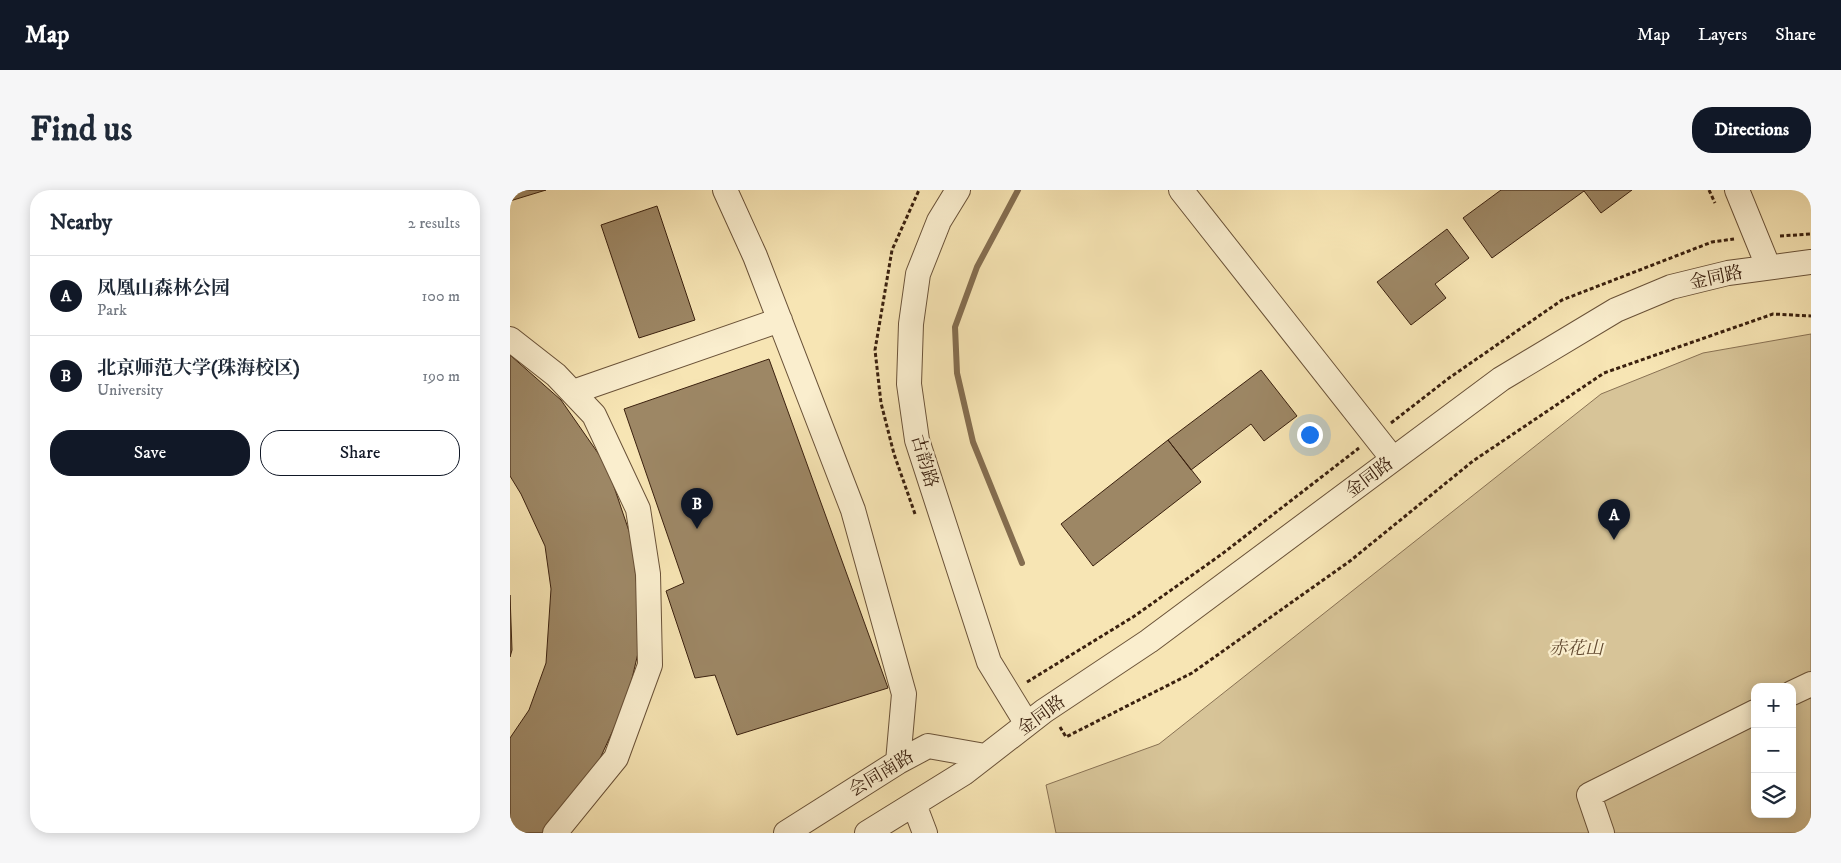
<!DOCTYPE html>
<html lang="en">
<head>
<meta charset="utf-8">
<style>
  body { margin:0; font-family:"IM FELL DW Pica","Noto Serif SC",serif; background:#f6f6f7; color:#1f2937 }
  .controls { position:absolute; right:15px; bottom:15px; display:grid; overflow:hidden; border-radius:10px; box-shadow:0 2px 12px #0003 }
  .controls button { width:45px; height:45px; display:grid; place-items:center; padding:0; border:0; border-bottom:1px solid #e0e1e3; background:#fff; color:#1f2937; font:25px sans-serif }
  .you { position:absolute; left:799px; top:244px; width:18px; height:18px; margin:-12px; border:4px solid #fff; border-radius:50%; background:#1a73e8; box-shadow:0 0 0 8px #1a73e833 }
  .badge { display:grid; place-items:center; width:32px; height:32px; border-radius:50%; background:#111827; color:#fff; font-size:16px; font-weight:700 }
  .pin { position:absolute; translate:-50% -41px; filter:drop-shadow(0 1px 2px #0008) }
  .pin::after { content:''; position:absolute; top:26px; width:18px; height:15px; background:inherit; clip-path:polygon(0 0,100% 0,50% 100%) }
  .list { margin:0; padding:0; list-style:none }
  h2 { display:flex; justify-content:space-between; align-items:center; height:65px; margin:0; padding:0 20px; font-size:21px }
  h2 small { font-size:16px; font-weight:400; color:#747a83 }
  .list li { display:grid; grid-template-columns:32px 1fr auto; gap:15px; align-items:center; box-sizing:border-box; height:80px; padding:0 20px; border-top:1px solid #e0e1e3 }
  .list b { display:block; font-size:19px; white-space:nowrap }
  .list p { margin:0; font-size:16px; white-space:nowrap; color:#747a83 }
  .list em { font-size:16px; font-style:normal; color:#747a83 }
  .actions { display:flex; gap:10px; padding:15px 20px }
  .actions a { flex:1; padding:11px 0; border:1px solid #111827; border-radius:20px; text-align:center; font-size:18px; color:#111827 }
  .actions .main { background:#111827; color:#fff }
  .icon { flex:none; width:28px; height:28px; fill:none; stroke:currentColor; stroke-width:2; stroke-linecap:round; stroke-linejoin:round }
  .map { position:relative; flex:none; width:1301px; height:643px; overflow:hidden; border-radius:20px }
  header { display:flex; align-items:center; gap:30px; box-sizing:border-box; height:70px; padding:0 25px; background:#111827; color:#fff }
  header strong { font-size:24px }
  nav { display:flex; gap:28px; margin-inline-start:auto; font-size:18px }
  .intro { display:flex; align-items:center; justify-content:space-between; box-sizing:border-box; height:120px; padding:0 30px }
  h1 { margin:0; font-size:35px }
  .button { padding:12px 22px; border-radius:20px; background:#111827; color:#fff; font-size:18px; font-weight:700 }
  main { display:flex; gap:30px; padding:0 30px }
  aside { flex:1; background:#fff; border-radius:20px; box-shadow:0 2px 12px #0003 }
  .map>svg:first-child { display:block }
  .green { fill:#d7c498; stroke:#897254; fill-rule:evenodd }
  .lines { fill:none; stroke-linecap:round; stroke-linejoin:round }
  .stream { stroke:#856e50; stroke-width:6 }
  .building { fill:#9d8765; stroke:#3b210f }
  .minor-casing { stroke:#6a5238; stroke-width:26 }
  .path { stroke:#3b210f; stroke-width:3; stroke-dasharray:4 2.5; stroke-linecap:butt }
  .minor { stroke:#faeece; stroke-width:24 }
  .labels { text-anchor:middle; stroke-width:4.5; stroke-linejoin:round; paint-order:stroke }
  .street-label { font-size:18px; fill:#3b210f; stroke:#faeece }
  .park-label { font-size:18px; font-style:italic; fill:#624a31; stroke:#faeece }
</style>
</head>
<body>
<header>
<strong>Map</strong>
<nav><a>Map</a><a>Layers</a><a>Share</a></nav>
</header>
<div class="intro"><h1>Find us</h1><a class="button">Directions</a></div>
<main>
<aside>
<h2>Nearby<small>2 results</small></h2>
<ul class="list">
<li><span class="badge">A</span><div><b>凤凰山森林公园</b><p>Park</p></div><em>100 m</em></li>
<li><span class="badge">B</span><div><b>北京师范大学(珠海校区)</b><p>University</p></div><em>190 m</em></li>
</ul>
<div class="actions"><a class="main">Save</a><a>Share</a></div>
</aside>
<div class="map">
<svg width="1301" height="643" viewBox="0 0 1301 643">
  <rect width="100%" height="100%" fill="#f7e5b4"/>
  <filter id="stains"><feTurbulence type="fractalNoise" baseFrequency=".004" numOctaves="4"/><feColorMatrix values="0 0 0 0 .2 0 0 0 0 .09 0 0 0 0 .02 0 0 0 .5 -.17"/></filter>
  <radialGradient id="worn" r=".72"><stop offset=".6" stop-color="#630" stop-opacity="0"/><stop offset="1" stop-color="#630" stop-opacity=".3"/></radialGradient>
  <path class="green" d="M1301 144V643H546L536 595 649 554 1091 204 1193 163ZM1245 497H1282V624H1245Z"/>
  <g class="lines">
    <path class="stream" d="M508 0 467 77 445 137 447 183 463 252 512 373"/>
  </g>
  <path class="building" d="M0 0H36L0 11Z
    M991 0H1122L1091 23 1074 1 982 68 953 28Z
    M147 16 185 130 129 148 91 35Z
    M937 39 959 68 925 94 936 108 901 135 867 92Z
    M0 165 51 210 97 276 122 350 132 446 117 510 87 575 36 643H0V548L19 520 36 473 41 399 35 356 11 304 0 286Z
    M259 169 378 498 227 545 205 485 185 488 156 401 174 393 114 219Z
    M751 180 787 226 754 251 741 234 681 280 658 250Z
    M658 250 691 292 583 376 551 334Z
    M0 405 2 460 0 467Z"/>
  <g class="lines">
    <g class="minor-casing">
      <path id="minor" d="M215 0 245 66 343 320 394 504 388 572
        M448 0 429 31 408 84 401 134 399 194 407 250 479 472 517 534
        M671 0 883 269
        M1227 0 1258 76
        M0 149 46 185 84 225 128 319 138 384 140 475 106 568 45 643
        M63 202 270 130
        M1282 503 1301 494
        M404 614 415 643
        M276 643 388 572 418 556 475 566
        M357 643 454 583 534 521 639 451 991 189 1106 120 1161 97 1218 83 1301 72
        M1092 643 1079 605 1245 522"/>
    </g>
    <path class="path" d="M1199 0 1205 13
      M1270 46 1301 44
      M881 233 939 188 1052 110 1202 52 1224 49
      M405 324 384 264 371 213 365 160 382 60 409 0
      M517 492 623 427 712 364 849 258
      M550 537 556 547 682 483 840 371 963 271 1094 183 1263 124 1301 126"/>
    <use href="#minor" class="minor"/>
  </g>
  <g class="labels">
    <g class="street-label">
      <text transform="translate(1206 87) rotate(-12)" y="6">金同路</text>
      <text transform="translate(415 271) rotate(74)" y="6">古韵路</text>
      <text transform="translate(859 287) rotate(-37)" y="6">金同路</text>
      <text transform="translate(531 525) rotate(-36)" y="6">金同路</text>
      <text transform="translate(371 583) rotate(-31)" y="6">会同南路</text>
    </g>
    <g class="park-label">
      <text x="1066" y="464">赤花山</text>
    </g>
  </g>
  <rect width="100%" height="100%" filter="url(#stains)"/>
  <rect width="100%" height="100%" fill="url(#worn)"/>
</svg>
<div class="controls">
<button>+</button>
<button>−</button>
<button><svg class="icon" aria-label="layers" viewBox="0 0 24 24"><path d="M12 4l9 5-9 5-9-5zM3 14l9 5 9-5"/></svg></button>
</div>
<div class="you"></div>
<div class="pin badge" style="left:1104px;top:350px">A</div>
<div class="pin badge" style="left:187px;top:339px">B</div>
</div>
</main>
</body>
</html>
